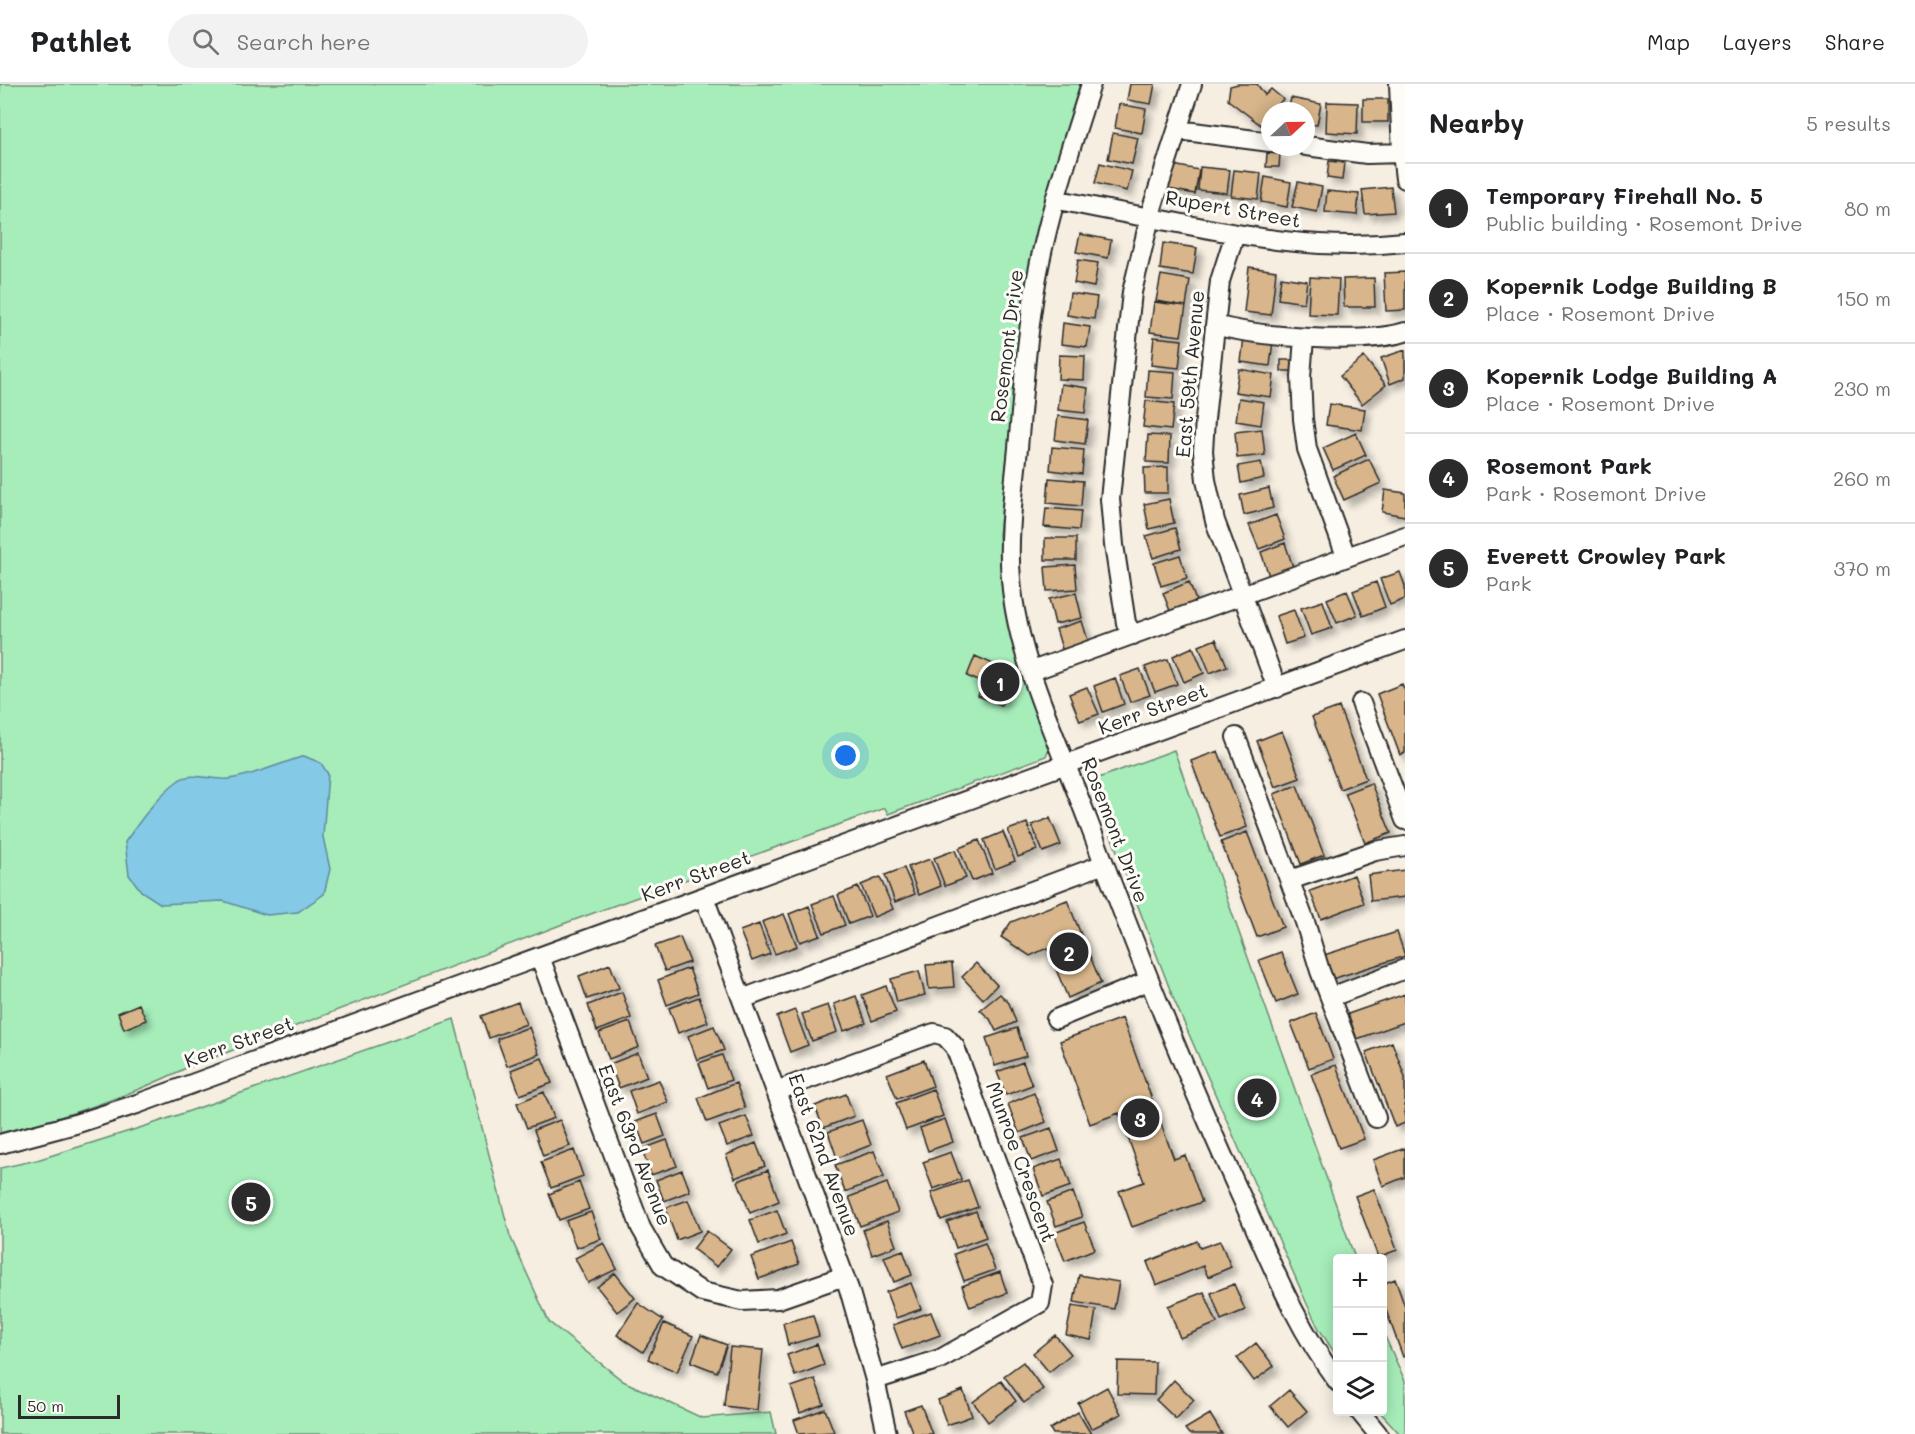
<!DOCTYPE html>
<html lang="en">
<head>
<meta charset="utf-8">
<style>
  body { margin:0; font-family:Mali,sans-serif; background:#f2f2f2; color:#202124 }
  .controls { position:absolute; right:18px; bottom:18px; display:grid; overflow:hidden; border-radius:6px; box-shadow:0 3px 15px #0003 }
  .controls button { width:54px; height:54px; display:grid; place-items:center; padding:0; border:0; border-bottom:2px solid #e0e0e0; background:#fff; color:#202124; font:30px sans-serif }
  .compass { position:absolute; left:1261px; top:18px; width:54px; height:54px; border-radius:50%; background:#fff; box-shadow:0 3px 15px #0003; rotate:68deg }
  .scale { position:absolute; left:18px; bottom:15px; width:102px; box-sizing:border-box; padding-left:6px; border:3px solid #2b2b2b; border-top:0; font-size:16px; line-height:21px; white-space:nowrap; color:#2b2b2b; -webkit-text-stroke:4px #fdfcf7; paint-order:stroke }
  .you { position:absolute; left:846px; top:672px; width:21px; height:21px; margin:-15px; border:4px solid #fff; border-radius:50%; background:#1a73e8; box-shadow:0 0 0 9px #1a73e833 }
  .badge { display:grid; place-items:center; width:39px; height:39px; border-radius:50%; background:#2b2b2b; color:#fff; font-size:20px; font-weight:700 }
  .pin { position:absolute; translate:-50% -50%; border:3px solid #fff; box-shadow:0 2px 6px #0006 }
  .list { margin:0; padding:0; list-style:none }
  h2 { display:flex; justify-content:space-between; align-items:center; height:78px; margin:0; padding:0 24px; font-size:26px }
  h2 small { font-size:20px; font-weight:400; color:#757577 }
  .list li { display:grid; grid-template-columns:39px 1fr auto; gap:18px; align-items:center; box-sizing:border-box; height:90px; padding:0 24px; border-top:2px solid #e0e0e0 }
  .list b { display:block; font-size:22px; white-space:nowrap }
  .list p { margin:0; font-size:20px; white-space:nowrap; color:#757577 }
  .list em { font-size:20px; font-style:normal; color:#757577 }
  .icon { flex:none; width:33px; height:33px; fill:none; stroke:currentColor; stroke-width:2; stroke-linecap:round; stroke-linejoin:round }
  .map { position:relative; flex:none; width:1405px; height:1350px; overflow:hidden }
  header { display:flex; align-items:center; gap:36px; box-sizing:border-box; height:84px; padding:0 30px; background:#fff; border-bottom:2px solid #e0e0e0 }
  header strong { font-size:28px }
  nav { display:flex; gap:33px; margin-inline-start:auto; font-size:21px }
  .search { width:420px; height:54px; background:#f2f2f2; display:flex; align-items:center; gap:15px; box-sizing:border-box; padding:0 21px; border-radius:33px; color:#757577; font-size:22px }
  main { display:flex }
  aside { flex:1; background:#fff }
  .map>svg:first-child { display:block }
  .green { fill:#a6edba; stroke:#688c72; stroke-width:1.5 }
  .water { fill:#84c9e5; stroke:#608a9b; stroke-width:1.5 }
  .building { fill:#d8b58a; stroke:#2b2b2b; stroke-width:1.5; filter:url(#shadow) }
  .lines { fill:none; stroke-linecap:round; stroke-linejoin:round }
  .minor-casing { stroke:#2b2b2b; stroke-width:22 }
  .minor { stroke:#fdfcf7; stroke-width:18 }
  .labels { text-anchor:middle; stroke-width:6; stroke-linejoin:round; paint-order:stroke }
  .street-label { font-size:20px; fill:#2b2b2b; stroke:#fdfcf7 }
</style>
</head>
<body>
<header>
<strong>Pathlet</strong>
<div class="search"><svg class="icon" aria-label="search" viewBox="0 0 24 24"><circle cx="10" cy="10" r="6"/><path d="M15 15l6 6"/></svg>Search here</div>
<nav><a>Map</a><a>Layers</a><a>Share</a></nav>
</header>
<main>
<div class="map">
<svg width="1405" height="1350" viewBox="0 0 1405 1350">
  <defs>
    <filter id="shadow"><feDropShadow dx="5.5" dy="5.5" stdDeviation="3" flood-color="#0004"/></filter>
  </defs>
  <rect width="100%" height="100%" fill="#f6eee1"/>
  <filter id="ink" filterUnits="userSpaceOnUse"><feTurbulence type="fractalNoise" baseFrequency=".0167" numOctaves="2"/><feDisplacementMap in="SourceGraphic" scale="12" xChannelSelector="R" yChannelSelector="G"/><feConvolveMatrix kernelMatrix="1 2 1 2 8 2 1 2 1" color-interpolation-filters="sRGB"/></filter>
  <g filter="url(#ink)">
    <path class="green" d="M0 0H1080L1050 101 1029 189 1020 250 999 451 1003 506 1009 543 1050 661 1046 672 888 730 885 724 563 840 186 984C130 1012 61 1035 0 1049Z
      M1174 666 1355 1174H1338L1337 1273 1318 1243 1307 1220 1174 916 1092 702V697L1096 695Z
      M454 935 510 1152 549 1238 623 1297 702 1334 771 1328 776 1350H0V1084L37 1076 152 1040Z
      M1383 1248 1405 1297V1350H1400L1380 1328H1382Z"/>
    <path class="water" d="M304 672 321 679 328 690 323 753 330 785 324 810 298 828 267 831 223 817 161 820 141 807 129 791 125 758C141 736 157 712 179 696 193 687 214 697 229 695 255 691 279 680 304 672Z"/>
    <path class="building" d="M1130 0H1155L1151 20 1127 16Z
      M1238 0H1257L1265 11 1271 5 1283 15 1273 27H1270V31L1262 42 1228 16 1230 2Z
      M1291 14 1321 20 1317 41 1306 40V27H1288Z
      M1363 15H1388V38H1363Z
      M1327 18 1358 19 1357 50 1326 48Z
      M1119 20 1146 25 1142 49 1115 44Z
      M1113 49 1138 54 1132 80 1108 75Z
      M1267 69 1280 70 1279 83H1266Z
      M1329 77 1344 79 1342 96 1327 94Z
      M1100 79 1132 87 1127 107 1095 99Z
      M1173 81 1199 86 1195 110 1169 105Z
      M1200 83 1230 86 1227 109 1198 106Z
      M1234 86 1261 89 1258 115 1231 112Z
      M1265 93 1291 98 1287 123 1261 118Z
      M1298 98 1322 103 1317 128 1292 123Z
      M1391 103 1394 128 1365 130 1362 106Z
      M1327 107 1359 110 1357 131 1325 128Z
      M1080 150 1111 156 1108 174 1076 168Z
      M1163 159 1197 164 1193 190 1160 185Z
      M1078 176 1098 179 1094 203 1074 199Z
      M1249 183 1276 187 1271 231 1244 228Z
      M1405 188V226L1386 227 1384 189Z
      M1161 191 1190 196 1186 222 1156 217Z
      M1281 193 1307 197 1304 219 1278 215Z
      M1310 193 1339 195 1337 231 1308 230Z
      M1374 194 1375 223H1344L1343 195Z
      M1070 209 1097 213 1094 235 1067 231Z
      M1154 218 1186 222 1181 252 1150 248Z
      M1063 239 1090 243 1087 263 1061 260Z
      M1154 253 1182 256 1179 284 1151 281Z
      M1244 253 1273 257 1270 282 1241 278Z
      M1405 266V294L1390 300 1381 274Z
      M1059 271 1085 272 1084 296 1058 295Z
      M1364 273 1386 301 1362 320 1340 292Z
      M1281 276H1297V287H1281Z
      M1239 285 1274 291 1271 313 1235 308Z
      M1148 286 1175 288 1173 315 1146 313Z
      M1061 300 1088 304 1085 329 1058 326Z
      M1239 314 1264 318 1261 341 1236 337Z
      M1146 317 1174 320 1171 346 1143 343Z
      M1329 320 1365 325 1362 346 1326 341Z
      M1058 332 1088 336 1085 360 1055 356Z
      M1262 345 1265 371 1237 374 1235 348Z
      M1356 349 1366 371 1333 386 1323 364Z
      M1148 351 1170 352 1169 379 1146 378Z
      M1052 363 1084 366 1082 390 1050 386Z
      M1369 375 1381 399 1344 416 1333 392Z
      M1261 378 1264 394 1241 399 1238 382Z
      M1168 383V409H1145L1144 384Z
      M1049 394 1083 397 1081 422 1047 419Z
      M1269 404 1273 424 1244 431 1240 411Z
      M1385 406 1405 409V432L1382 428Z
      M1169 415 1174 439 1149 445 1144 420Z
      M1046 424 1081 427 1079 446 1044 443Z
      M1276 431 1285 455 1259 465 1249 441Z
      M1175 444 1181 465 1153 474 1146 452Z
      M1045 454H1076V476H1045Z
      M1285 459 1294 486 1270 495 1261 468Z
      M1180 471 1187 494 1161 502 1154 479Z
      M1075 481 1077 505 1047 507 1045 483Z
      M1400 488 1405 502V515L1390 521 1380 495Z
      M1189 498 1198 522 1172 532 1163 509Z
      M1376 498 1385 523 1363 532 1353 507Z
      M1347 507 1357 531 1337 539 1327 515Z
      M1076 509 1082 534 1055 540 1049 515Z
      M1323 517 1332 544 1311 551 1301 524Z
      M1294 526 1304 554 1285 560 1276 532Z
      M1082 537 1089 560 1063 568 1056 545Z
      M1216 555 1227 582 1210 589 1199 562Z
      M1193 563 1204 589 1184 598 1173 572Z
      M975 572 1011 588 1004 602 990 596 988 602 1006 610 1001 621 978 612 983 599 967 592Z
      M1168 575 1177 600 1155 608 1145 583Z
      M1140 585 1150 611 1130 618 1120 592Z
      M1115 594 1124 620 1103 628 1094 602Z
      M1402 600 1405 607V669L1400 671 1377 610Z
      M1087 603 1099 630 1080 637 1069 610Z
      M1339 623 1366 695 1340 705 1312 633Z
      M1282 647 1300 694 1275 703 1257 657Z
      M1218 667 1247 743 1220 753 1191 677Z
      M1371 699 1391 749 1365 759 1345 709Z
      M1297 701 1324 771 1301 780 1274 710Z
      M1050 734 1061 761 1043 768 1032 741Z
      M1027 739 1037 766 1018 773 1008 746Z
      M1003 748 1015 777 995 785 984 756Z
      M1247 748 1283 843 1257 853 1221 758Z
      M979 756 992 789 972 797 959 764Z
      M955 766 966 794 945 802 934 774Z
      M930 775 941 802 919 811 908 783Z
      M904 784 915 810 895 818 885 791Z
      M1405 786V813L1371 817 1368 791Z
      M1354 791 1364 819 1321 835 1310 807Z
      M880 793 893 825 874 833 861 801Z
      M858 803 870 832 849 840 838 811Z
      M834 812 845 841 824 849 812 820Z
      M1067 816 1101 899 1068 914 1047 864 1030 872 1001 853 1011 838Z
      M809 822 820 851 800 858 789 830Z
      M784 830 797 862 775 870 762 838Z
      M759 840 770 870 752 877 740 847Z
      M1397 848 1405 872 1332 895 1324 871Z
      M680 853 690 878 665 887 655 862Z
      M1281 868 1298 910 1276 919 1259 876Z
      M952 879 954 903 929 905 926 881Z
      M976 879 997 901 983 915 962 893Z
      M610 880 619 904 587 915 579 892Z
      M689 884 698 909 667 921 658 896Z
      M919 887 925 911 897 918 891 895Z
      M886 902 896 928 872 937 862 911Z
      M622 908 631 934 597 947 588 921Z
      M1000 910 1009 919 1016 938 996 947 990 935 980 926Z
      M1405 910V938L1357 955 1348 930Z
      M856 912 866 939 844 947 834 920Z
      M699 913 708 938 678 949 669 924Z
      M518 918 526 940 489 954 481 932Z
      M139 920 146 936 124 945 118 929Z
      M828 921 837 948 812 957 802 930Z
      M795 926 808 961 790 968 777 933Z
      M1316 929 1333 975 1309 984 1291 939Z
      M1122 934 1174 1075 1185 1071 1202 1118 1132 1143 1119 1107 1144 1098 1119 1029 1090 1040 1060 957Z
      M630 938 639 963 609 975 599 949Z
      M714 942 724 966 697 976 688 952Z
      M529 943 539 970 507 982 497 955Z
      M1017 944 1026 972 995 982 986 954Z
      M1392 958 1405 993V1039L1395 1043 1366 968Z
      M638 969 647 993 619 1004 610 980Z
      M722 971 731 996 708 1004 699 979Z
      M542 974 552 999 520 1011 511 986Z
      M924 976 933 1002 897 1015 887 990Z
      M1023 978 1032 1001 1006 1011 997 988Z
      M1336 981 1364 1055 1339 1064 1311 990Z
      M659 996 668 1018 637 1030 629 1007Z
      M736 999 745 1024 707 1038 698 1014Z
      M933 1005 943 1032 906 1046 896 1019Z
      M544 1008 554 1034 527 1044 517 1019Z
      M1034 1009 1046 1038 1019 1049 1008 1020Z
      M846 1010 854 1032 823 1044 815 1022Z
      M657 1030 665 1052 644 1060 635 1038Z
      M746 1032 754 1052 727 1062 719 1042Z
      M945 1035 953 1058 928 1067 920 1044Z
      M560 1036 570 1062 543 1072 534 1046Z
      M862 1036 871 1061 837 1074 828 1048Z
      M1051 1044 1059 1067 1031 1077 1023 1054Z
      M667 1056 677 1082 651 1091 642 1065Z
      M756 1059 765 1082 735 1094 726 1071Z
      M1405 1064V1093L1383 1102 1373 1076Z
      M574 1066 583 1092 551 1104 541 1078Z
      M874 1067 884 1093 845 1108 835 1081Z
      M951 1068 961 1095 933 1105 923 1078Z
      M1061 1075 1071 1102 1043 1112 1033 1085Z
      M682 1086 690 1107 664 1117 656 1096Z
      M768 1086 779 1117 750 1129 738 1097Z
      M968 1096 978 1123 941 1136 931 1109Z
      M579 1098 589 1125 559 1136 549 1110Z
      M887 1099 898 1128 860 1142 849 1113Z
      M1374 1105 1397 1166 1378 1173 1355 1112Z
      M1073 1108 1082 1133 1056 1142 1047 1118Z
      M688 1116 700 1147 677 1156 665 1124Z
      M777 1126 786 1150 759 1160 750 1136Z
      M976 1127 986 1153 956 1164 947 1138Z
      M591 1128 601 1155 576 1164 566 1137Z
      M887 1137 896 1162 872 1171 863 1146Z
      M1084 1138 1095 1165 1065 1177 1054 1149Z
      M707 1147 731 1165 717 1183 693 1165Z
      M1197 1157 1200 1164 1220 1157 1231 1183 1208 1193 1203 1182 1156 1201 1147 1178Z
      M791 1158 799 1180 759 1195 751 1173Z
      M604 1159 617 1185 588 1199 575 1174Z
      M985 1159 995 1186 964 1197 954 1170Z
      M903 1166 912 1191 894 1198 884 1173Z
      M1000 1188 1007 1209 970 1223 962 1202Z
      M615 1189 635 1214 617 1228 597 1203Z
      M1079 1191 1119 1198 1114 1225 1074 1218Z
      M1395 1195 1405 1223V1272L1403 1273 1382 1215V1200Z
      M911 1199 921 1225 896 1234 886 1208Z
      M1234 1200 1245 1226 1221 1236 1211 1209Z
      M1204 1208 1217 1239 1180 1254 1168 1222Z
      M638 1219 663 1236 643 1268 617 1251Z
      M1072 1222 1096 1226 1091 1256 1066 1251Z
      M931 1228 940 1251 902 1265 893 1241Z
      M813 1231 819 1252 788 1261 783 1239Z
      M664 1239 693 1252 677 1288 648 1275Z
      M701 1251 727 1261 717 1288 691 1278Z
      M1055 1251 1071 1270 1049 1288 1033 1269Z
      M1256 1259 1274 1282 1254 1297 1237 1274Z
      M817 1260 824 1281 795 1292 787 1271Z
      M730 1263 763 1266 757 1326 724 1322Z
      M1118 1277 1155 1278 1154 1311 1117 1310Z
      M1023 1278 1043 1305 1024 1319 1004 1292Z
      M815 1295 824 1320 800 1329 791 1303Z
      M1174 1296 1194 1316 1176 1335 1156 1316Z
      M1001 1297 1016 1317 988 1338 973 1318Z
      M1107 1303 1121 1330 1091 1345 1078 1319Z
      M963 1306 972 1332 947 1341 938 1316Z
      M1289 1306 1307 1327 1288 1343 1270 1322Z
      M921 1321 932 1350H913L904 1327Z
      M825 1325 834 1348 799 1350 794 1336Z
      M1078 1328 1091 1350H1053L1050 1345Z
      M1210 1330 1222 1350H1189L1185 1345Z"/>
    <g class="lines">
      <g class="minor-casing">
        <path id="minor" d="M1091 0C1071 64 1049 127 1037 193 1027 249 1023 307 1018 364 1014 407 1007 452 1011 495 1017 576 1060 662 1088 737 1137 867 1187 995 1245 1121 1272 1181 1297 1244 1338 1298
          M1399 0 1402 69 1405 95
          M1178 46 1270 58
          M1306 62 1367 70 1402 69
          M1055 115C1094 124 1134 131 1173 138 1253 154 1323 167 1405 158
          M1235 150 1220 197 1205 335 1203 367 1206 396 1215 437 1277 604
          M1215 241C1258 253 1362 261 1405 248
          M1304 254 1301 293 1303 335 1307 365 1346 472
          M1133 551 1126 539 1114 461 1110 415 1132 208 1153 121 1192 0
          M1032 587 1405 452
          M1361 619 1405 736
          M1236 653 1305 838 1320 887 1376 1034
          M1290 796 1375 767 1405 762
          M704 813 849 1205 875 1296 887 1350
          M540 873 641 1144 663 1182 702 1208 742 1217 778 1215 844 1192
          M1331 913 1405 885
          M742 915 1104 780
          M1056 935 1148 897
          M776 1007 934 949 945 952 955 963 1043 1201 1040 1219 940 1275 875 1296
          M0 1060 75 1040 137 1020 1405 556
          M1360 1328 1378 1350"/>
      </g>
      <use href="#minor" class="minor"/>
    </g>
  </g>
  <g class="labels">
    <g class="street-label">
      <text transform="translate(1233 125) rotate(10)" y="7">Rupert Street</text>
      <text transform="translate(1007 262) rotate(-83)" y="7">Rosemont Drive</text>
      <text transform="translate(1190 290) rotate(-85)" y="7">East 59th Avenue</text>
      <text transform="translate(1153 625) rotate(-20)" y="7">Kerr Street</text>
      <text transform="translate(1115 746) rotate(69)" y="7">Rosemont Drive</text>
      <text transform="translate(696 792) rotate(-20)" y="7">Kerr Street</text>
      <text transform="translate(239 958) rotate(-20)" y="7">Kerr Street</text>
      <text transform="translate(635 1061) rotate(69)" y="7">East 63rd Avenue</text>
      <text transform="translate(824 1071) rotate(70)" y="7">East 62nd Avenue</text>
      <text transform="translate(1021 1078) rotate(70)" y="7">Munroe Crescent</text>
    </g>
  </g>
</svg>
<div class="controls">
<button>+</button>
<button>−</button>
<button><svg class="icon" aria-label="layers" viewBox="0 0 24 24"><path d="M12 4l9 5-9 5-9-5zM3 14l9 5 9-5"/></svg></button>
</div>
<svg class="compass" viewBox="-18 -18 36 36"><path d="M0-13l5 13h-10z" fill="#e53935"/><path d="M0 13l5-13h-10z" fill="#757577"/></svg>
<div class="scale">50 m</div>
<div class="you"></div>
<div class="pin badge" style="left:1000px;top:598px">1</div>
<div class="pin badge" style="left:1069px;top:868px">2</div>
<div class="pin badge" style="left:1140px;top:1034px">3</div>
<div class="pin badge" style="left:1257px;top:1014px">4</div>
<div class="pin badge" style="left:251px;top:1118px">5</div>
</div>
<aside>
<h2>Nearby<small>5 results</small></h2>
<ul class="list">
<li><span class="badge">1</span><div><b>Temporary Firehall No. 5</b><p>Public building · Rosemont Drive</p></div><em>80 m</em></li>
<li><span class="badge">2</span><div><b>Kopernik Lodge Building B</b><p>Place · Rosemont Drive</p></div><em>150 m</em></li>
<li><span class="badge">3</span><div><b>Kopernik Lodge Building A</b><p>Place · Rosemont Drive</p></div><em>230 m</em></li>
<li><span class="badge">4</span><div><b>Rosemont Park</b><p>Park · Rosemont Drive</p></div><em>260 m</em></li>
<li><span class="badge">5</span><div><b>Everett Crowley Park</b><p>Park</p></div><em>370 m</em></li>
</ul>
</aside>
</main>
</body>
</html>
